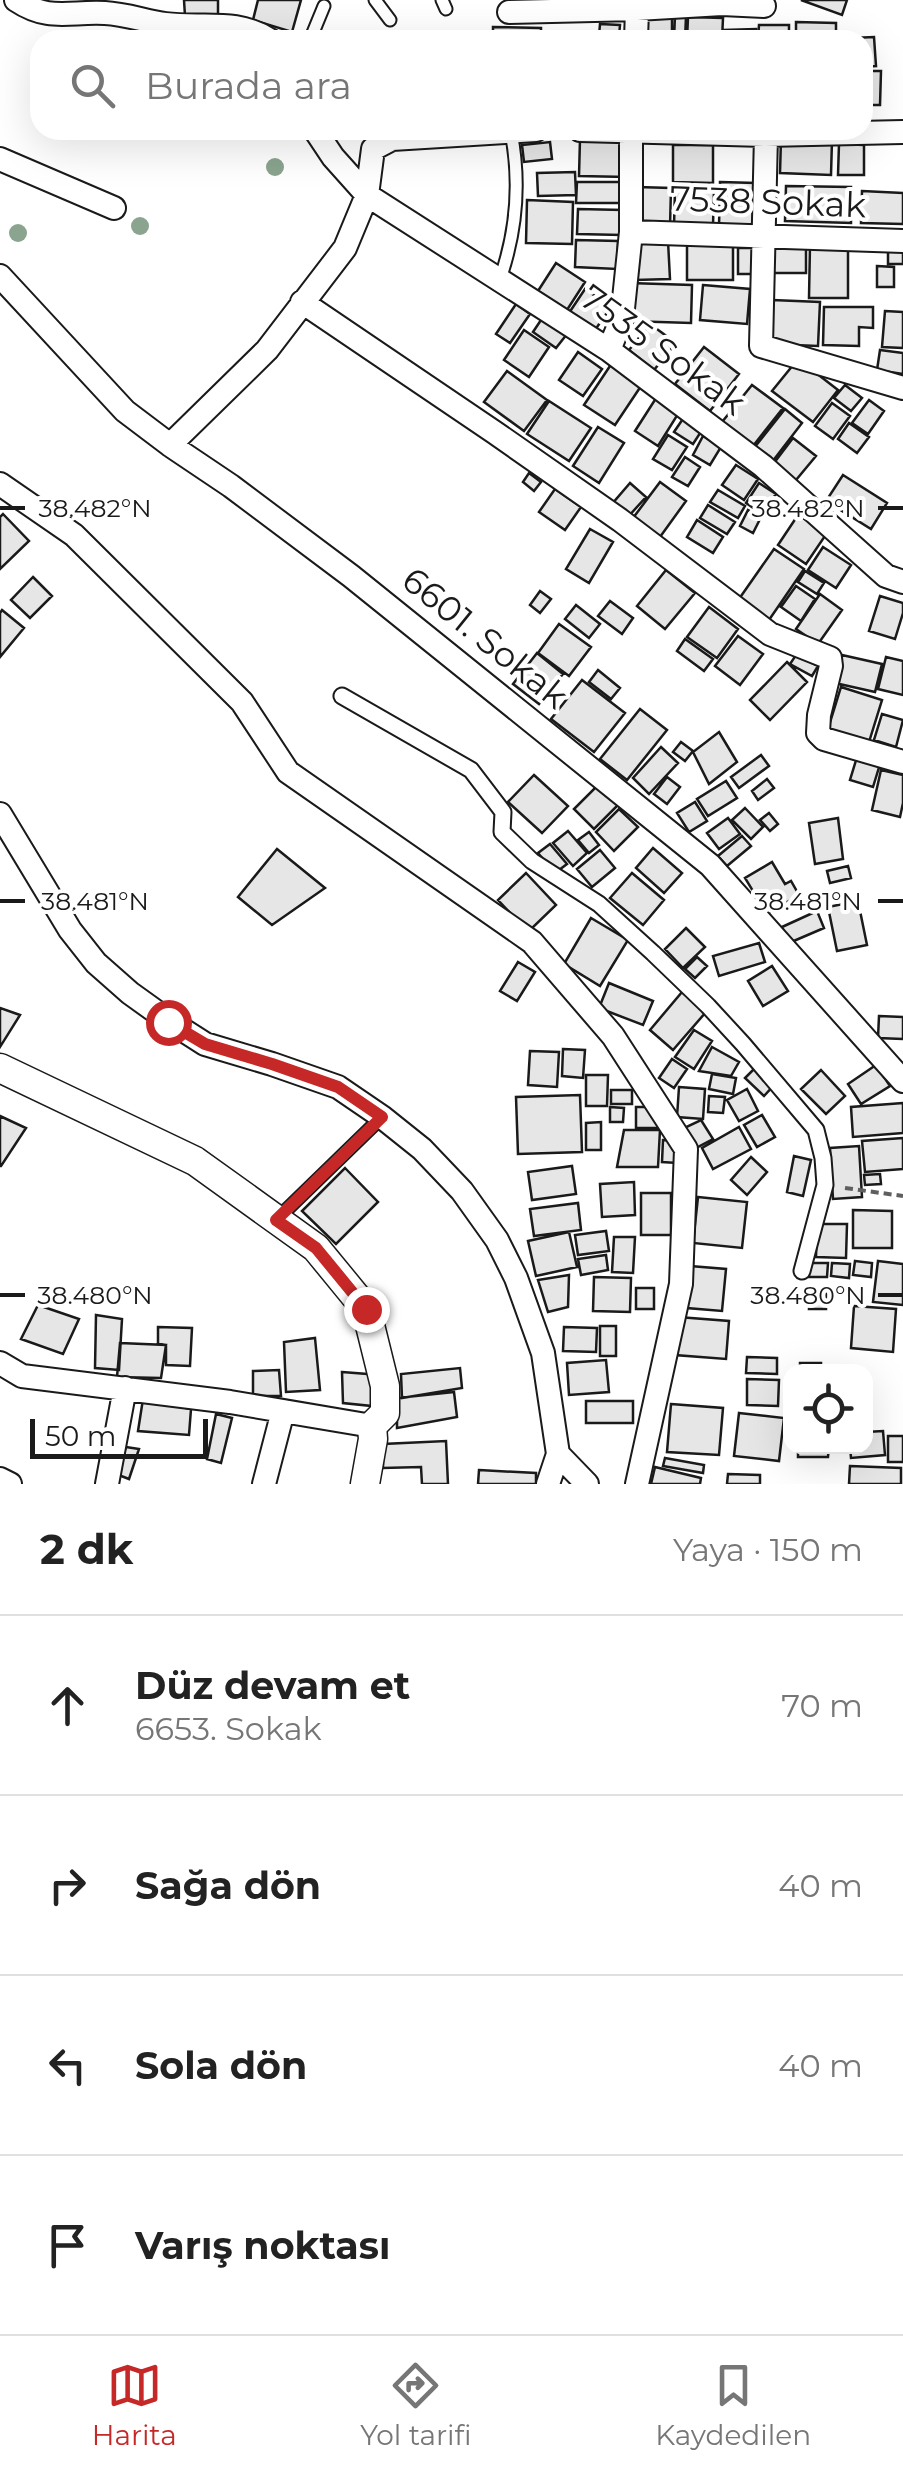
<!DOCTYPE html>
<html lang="tr">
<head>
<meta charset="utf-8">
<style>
  body { margin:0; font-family:Montserrat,sans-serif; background:#f2f2f2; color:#222 }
  .controls { position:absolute; right:30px; bottom:30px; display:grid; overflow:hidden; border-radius:20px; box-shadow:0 10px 40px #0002 }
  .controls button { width:90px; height:90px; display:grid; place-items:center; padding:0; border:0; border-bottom:2px solid #e0e0e0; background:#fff; color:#222; font:50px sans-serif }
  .scale { position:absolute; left:30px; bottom:25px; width:178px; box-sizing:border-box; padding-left:10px; border:5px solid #1a1a1a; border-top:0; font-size:28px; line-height:35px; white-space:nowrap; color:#1a1a1a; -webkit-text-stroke:8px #fff; paint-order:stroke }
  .stop { position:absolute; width:30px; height:30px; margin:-22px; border:8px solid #c62828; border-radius:50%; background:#fff }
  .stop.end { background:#c62828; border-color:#fff; box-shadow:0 2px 10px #0008 }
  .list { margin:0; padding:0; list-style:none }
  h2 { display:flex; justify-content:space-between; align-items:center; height:130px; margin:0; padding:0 40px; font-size:42px }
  h2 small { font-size:32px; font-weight:400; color:#767676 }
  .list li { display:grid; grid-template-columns:65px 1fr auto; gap:30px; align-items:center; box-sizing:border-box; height:180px; padding:0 40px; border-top:2px solid #e0e0e0 }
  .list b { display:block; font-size:38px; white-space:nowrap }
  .list p { margin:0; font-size:32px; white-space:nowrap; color:#767676 }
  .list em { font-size:32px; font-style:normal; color:#767676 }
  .icon { flex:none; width:55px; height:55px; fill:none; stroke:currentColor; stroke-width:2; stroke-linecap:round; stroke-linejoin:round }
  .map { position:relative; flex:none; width:903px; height:1484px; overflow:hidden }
  .search { position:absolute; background:#fff; box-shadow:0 10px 40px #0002; left:30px; right:30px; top:30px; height:110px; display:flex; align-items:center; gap:25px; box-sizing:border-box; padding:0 35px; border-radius:30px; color:#767676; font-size:38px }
  .sheet { height:850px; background:#fff }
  nav { display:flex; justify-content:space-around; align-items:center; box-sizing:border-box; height:140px; border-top:2px solid #e0e0e0; background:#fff; font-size:28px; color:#767676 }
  nav a { display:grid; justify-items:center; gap:5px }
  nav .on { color:#c62828 }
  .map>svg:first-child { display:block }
  .building { fill:#e6e6e6; stroke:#1a1a1a; stroke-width:2.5 }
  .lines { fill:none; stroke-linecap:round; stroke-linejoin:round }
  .service-casing { stroke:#1a1a1a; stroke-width:15 }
  .pedestrian-casing { stroke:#1a1a1a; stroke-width:19 }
  .minor-casing { stroke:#1a1a1a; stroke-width:26 }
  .tertiary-casing { stroke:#1a1a1a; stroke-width:31 }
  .path { stroke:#5f5f5f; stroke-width:4; stroke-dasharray:8 5; stroke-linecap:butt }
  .service { stroke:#fff; stroke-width:11 }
  .pedestrian { stroke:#fff; stroke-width:15 }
  .minor { stroke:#fff; stroke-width:22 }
  .tertiary { stroke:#fff; stroke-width:28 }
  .tree { fill:#8aa48f }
  .route { stroke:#c62828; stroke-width:12 }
  .ticks { fill:none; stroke:#1a1a1a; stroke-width:4 }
  .labels { text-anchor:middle; stroke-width:8; stroke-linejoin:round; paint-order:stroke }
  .street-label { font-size:35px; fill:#1a1a1a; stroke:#fff }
  .ticks-label { font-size:25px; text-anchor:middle; fill:#1a1a1a; stroke:#fff; stroke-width:8; stroke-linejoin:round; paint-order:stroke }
</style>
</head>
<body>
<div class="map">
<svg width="903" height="1484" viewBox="0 0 903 1484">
  <rect width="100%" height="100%" fill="#fff"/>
  <path class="building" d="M184 0H218V14L185 16Z
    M258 0H301L292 32 253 20Z
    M801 0H847L842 15Z
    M675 15 686 16 685 40H674Z
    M638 16 672 17V40H637Z
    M688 17 723 18 722 40H687Z
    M796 22 836 23V40H796Z
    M600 24 620 25 619 36H599Z
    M759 25H789V40H758Z
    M493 27 541 28V40H493Z
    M756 29V40H725L724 30Z
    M874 37 876 66 863 67V40H852V38Z
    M863 71H881L880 105H863Z
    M580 139 629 141 628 177 579 176Z
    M781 139 832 140 831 175 780 173Z
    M550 142 552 159 524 162 522 145Z
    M839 144 864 145V175H838Z
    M673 145H713V183L673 182Z
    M575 172 576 195 538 196 537 173Z
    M577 182H624V203H576Z
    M720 182 756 183 755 228 719 227Z
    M786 186 851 187V223L785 221Z
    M637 187 671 188 670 227 636 226Z
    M675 189H714L713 226H674Z
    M862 191 903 193V224L861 223Z
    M527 200 573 202 572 244 526 243Z
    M578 209 623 210 622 235 577 234Z
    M576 240 618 241 617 269 575 267Z
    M668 241 670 279 635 280 634 242Z
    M773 241H806V273H772Z
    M687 242 733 243V280H687Z
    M810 245H848V298H809Z
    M738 248H761L760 274H738Z
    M888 250 903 251V264H888Z
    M556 263 585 282 567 310 538 291Z
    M877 266 894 267V287H877Z
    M629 283 692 285 691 323 628 321Z
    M703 285 750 289 747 324 700 320Z
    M585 289 611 307 595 330 569 313Z
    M772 300 820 302 818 346 770 344Z
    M516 304 530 314 510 343 496 334Z
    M824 307H873V328L859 327V346L823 345Z
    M885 311 903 312V348L882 347Z
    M543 317 567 334 556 348 533 332Z
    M650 324 676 343 654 370 629 350Z
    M524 330 549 347 529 377 504 360Z
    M704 347 739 374 710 411 675 384Z
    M880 350 903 353V374L877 370Z
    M578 352 602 369 583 396 559 380Z
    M798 359 838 390 813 422 772 391Z
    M612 363 643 383 615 425 584 405Z
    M507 371 547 400 524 431 484 402Z
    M752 385 783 408 753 446 722 422Z
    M845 385 862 398 851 411 834 398Z
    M660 392 683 406 658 446 635 431Z
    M869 400 884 411 868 434 852 423Z
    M549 401 591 428 569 461 527 434Z
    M832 403 850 416 833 439 815 426Z
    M785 409 802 423 772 462 754 448Z
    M687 413 706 424 693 444 674 432Z
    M849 423 869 437 857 453 838 439Z
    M598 427 624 443 599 483 573 466Z
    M668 435 687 447 672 470 653 459Z
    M703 436 721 447 710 465 693 455Z
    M793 438 816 456 796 480 774 463Z
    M685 457 700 467 688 486 672 477Z
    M736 465 758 479 744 500 722 485Z
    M529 473 541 482 534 491 523 482Z
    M843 475 887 503 871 529 826 501Z
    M660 482 686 501 660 537 633 518Z
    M630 483 646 497 627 518 612 504Z
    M759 483 776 494 762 514 746 503Z
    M555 489 581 507 565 530 539 512Z
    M718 490 745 506 738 518 710 502Z
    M708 505 735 522 727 534 700 518Z
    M748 510 761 517 753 533 740 526Z
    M3 514 29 541 0 569V517Z
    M798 515 827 533 806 564 778 545Z
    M697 520 723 537 713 553 687 537Z
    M590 529 613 542 589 583 566 569Z
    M823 547 851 565 836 588 808 570Z
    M774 549 804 569 769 620 739 599Z
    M666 570 695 593 665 629 637 606Z
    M805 571 824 583 817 594 798 582Z
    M33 577 52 596 30 618 11 600Z
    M796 586 815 599 801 621 781 607Z
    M540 591 551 599 540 613 530 605Z
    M820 594 842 610 818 644 796 629Z
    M880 596 903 603V613L895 639 869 631Z
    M610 601 633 618 622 634 598 616Z
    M576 605 600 624 589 638 565 619Z
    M709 607 738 629 717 658 687 637Z
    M2 610 24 628 0 657V613Z
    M559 624 591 647 569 676 538 653Z
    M738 636 763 654 740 685 715 666Z
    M685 639 713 659 704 671 677 651Z
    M537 653 563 674 539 704 513 684Z
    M796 655 818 666 812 676 790 664Z
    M842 655 882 664 875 692 835 683Z
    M886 657 903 661V695L878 689Z
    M787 662 807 682 770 720 750 700Z
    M598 670 620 688 611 699 589 682Z
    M582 680 625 713 594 752 551 719Z
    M841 687 882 700 869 742 828 729Z
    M640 709 667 730 627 780 600 759Z
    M882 714 903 720 896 747 874 740Z
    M719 732 737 762 709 784 693 752Z
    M681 742 693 751 685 761 673 752Z
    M661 747 678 763 649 794 633 778Z
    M761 755 769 766 739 788 731 777Z
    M857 757 880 764 873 787 850 780Z
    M881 770 903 775V803L900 817 872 810Z
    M534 775 568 806 542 833 508 802Z
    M667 777 680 787 667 804 654 794Z
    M767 779 774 788 758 800 752 791Z
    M726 781 737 798 708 816 697 799Z
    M598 785 618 805 594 829 574 809Z
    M695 802 707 821 689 832 677 813Z
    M745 808 763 827 751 839 732 820Z
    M619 809 638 827 614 851 596 832Z
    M769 813 778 824 770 831 760 820Z
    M728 818 740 834 719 849 707 833Z
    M838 818 843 859 815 864 809 823Z
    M568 831 587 853 573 866 553 843Z
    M589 832 599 845 589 853 578 840Z
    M742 836 751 846 727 866 718 856Z
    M550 844 567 864 555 873 538 853Z
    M653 848 682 873 664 893 636 868Z
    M277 849 325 888 272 925 238 897Z
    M600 850 615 868 592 887 577 869Z
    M772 862 785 884 791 881 799 895 767 914 745 878Z
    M848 866 851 878 830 883 827 871Z
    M526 873 556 905 528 932 498 900Z
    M632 873 664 900 643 925 610 898Z
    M858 901 867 945 837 951 828 907Z
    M817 911 824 928 789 943 782 927Z
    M591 918 628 940 600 986 564 964Z
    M686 928 705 947 683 968 665 949Z
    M759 943 765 962 719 976 713 956Z
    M697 957 707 966 695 978 685 969Z
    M518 962 535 972 517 1001 500 991Z
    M772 966 788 991 763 1006 748 981Z
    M609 983 653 1001 643 1025 599 1008Z
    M682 992 706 1012 673 1050 650 1030Z
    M0 1008 20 1015 0 1047Z
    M879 1016 903 1017V1039L878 1038Z
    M694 1030 712 1041 694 1069 675 1057Z
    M712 1047 739 1062 731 1076 699 1071Z
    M563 1049 585 1050 583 1078 562 1076Z
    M530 1051 559 1052 557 1087 528 1085Z
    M672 1059 687 1069 674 1088 659 1078Z
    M876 1065 890 1086 861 1104 848 1084Z
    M755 1068 774 1085 764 1096 745 1078Z
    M821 1070 845 1096 826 1114 801 1089Z
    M712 1074 736 1078 733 1094 709 1089Z
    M586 1075H608L607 1106H586Z
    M679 1087 705 1089 703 1119 677 1117Z
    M747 1089 758 1111 739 1121 727 1100Z
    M611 1090H632V1104H611Z
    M580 1095 582 1152 518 1154 516 1097Z
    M709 1096 725 1097 723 1113 708 1112Z
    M903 1103V1133L853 1137 851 1107Z
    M610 1107 624 1108 623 1122H610Z
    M636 1107H655L665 1128H636Z
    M762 1115 775 1137 757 1147 744 1125Z
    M0 1116 26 1128 1 1166H0Z
    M701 1120 713 1139 694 1149 682 1129Z
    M601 1122V1150H586V1123Z
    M739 1127 751 1149 713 1169 702 1148Z
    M624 1130H660L658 1167H617Z
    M903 1138V1169L865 1172 862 1141Z
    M663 1140 678 1141 677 1163 662 1162Z
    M859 1146 862 1197 833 1199 830 1148Z
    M794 1156 811 1160 803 1196 787 1192Z
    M751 1157 767 1172 747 1195 731 1180Z
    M572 1166 576 1194 532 1200 528 1172Z
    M345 1168 378 1202 336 1244 302 1211Z
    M880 1174 881 1184 865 1185 864 1175Z
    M634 1182 635 1215 602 1217 600 1184Z
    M641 1193H671V1235H641Z
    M698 1197 747 1202 742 1248 693 1243Z
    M578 1203 581 1230 534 1236 530 1209Z
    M853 1210 892 1211V1248H853Z
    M817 1224H847L846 1258 816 1257Z
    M606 1231 609 1251 578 1255 575 1235Z
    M569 1232 577 1267 536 1276 528 1241Z
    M614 1237H635L633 1273 612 1272Z
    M606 1255 608 1270 581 1275 578 1259Z
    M855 1261 872 1263 871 1277 853 1275Z
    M878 1261 903 1264V1305L873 1302Z
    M809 1263H828L827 1277H809Z
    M832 1263 850 1264 849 1278 831 1276Z
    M690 1266 726 1269 722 1311 687 1308Z
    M569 1275 568 1307 548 1312 538 1280Z
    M594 1277 631 1278 630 1312 593 1311Z
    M636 1288H654V1309H636Z
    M810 1290 826 1291V1309H809Z
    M38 1305 79 1319 63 1354 21 1339Z
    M854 1306 896 1309 893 1352 851 1348Z
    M96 1315 122 1319 119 1370 95 1368Z
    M678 1317 729 1321 726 1359 675 1355Z
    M600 1326H616V1356H600Z
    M158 1327 192 1328 190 1366 166 1365V1345L158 1344Z
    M564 1327 597 1328 596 1352 563 1351Z
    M315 1338 320 1390 286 1392 284 1342Z
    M120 1343 166 1345 161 1378 117 1377Z
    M747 1357 777 1358V1374L746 1373Z
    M606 1360 609 1392 569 1395 567 1363Z
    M800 1363H821V1372H800Z
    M460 1368 462 1388 402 1398 401 1374Z
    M279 1370 281 1396H253V1371Z
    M342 1372 380 1375 382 1407 343 1403Z
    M747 1379 779 1380 778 1406 747 1405Z
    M454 1392 457 1417 397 1428V1398Z
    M143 1399 191 1409 189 1435 138 1431Z
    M586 1401H633V1423H586Z
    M671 1404 723 1408 719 1455 667 1452Z
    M739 1413 784 1418 779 1461 734 1456Z
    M216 1414 232 1418 221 1463 207 1459Z
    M883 1431 885 1455 851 1458 850 1446H866V1432Z
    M888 1436H903V1462H888Z
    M446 1441 448 1484H422L421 1467 383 1468V1444Z
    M798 1446H829L828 1457H798Z
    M126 1447 139 1449 129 1479 116 1474Z
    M665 1458 704 1465 703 1473 663 1466Z
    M850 1466 901 1468V1484H849Z
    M655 1467 701 1478 700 1484H651Z
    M479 1470 536 1473V1484H478Z
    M728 1474 760 1475V1484H727Z"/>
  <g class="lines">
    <g class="service-casing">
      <path id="service" d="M375 0 390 20
        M442 0 446 9
        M310 40 324 6
        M500 279C517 230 521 183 511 132
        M276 1220 382 1117"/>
    </g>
    <g class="pedestrian-casing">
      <path id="pedestrian" d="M342 696 471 770 503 812 502 832 532 861 599 904 653 953 708 1006 743 1044 816 1130 823 1158 825 1185 802 1271"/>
    </g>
    <g class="minor-casing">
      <path id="minor" d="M16 0C49 22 69 11 105 13 125 14 145 21 165 24 204 29 235 18 270 40
        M509 12 637 9 722 4 764 6
        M636 40 637 9
        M315 130 333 157 367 195 609 350 763 466 886 576 903 582
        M580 130 766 135 903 132
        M766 135 761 346 903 388
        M0 159 114 208
        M631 232 903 241
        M0 276 125 411 170 445 231 486 351 576 710 865 903 1081
        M302 302 494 432 620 520 770 634 830 658 831 666 819 715 818 733 824 739 903 762
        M609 350 622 318 631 232V130
        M170 445 267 350 345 248 367 195 373 149 392 139 536 130
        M0 484 74 535 242 702 288 772 532 942 613 1036 686 1149 681 1284 637 1484
        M0 814 70 930 96 963 130 993 169 1021 205 1044 272 1064 338 1087 382 1117 422 1149 462 1191 497 1240 516 1278 543 1353 558 1454 587 1484
        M0 1363 22 1376 230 1402 372 1426
        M0 1479 10 1484
        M107 1484 125 1388
        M264 1484 283 1411
        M548 1484 558 1454"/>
    </g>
    <g class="tertiary-casing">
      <path id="tertiary" d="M0 1068 195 1161 316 1248 366 1309 385 1386V1413L372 1426 373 1439 365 1484"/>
    </g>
    <path class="path" d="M845 1188 903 1196"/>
    <use href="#service" class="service"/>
    <use href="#pedestrian" class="pedestrian"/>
    <use href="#minor" class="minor"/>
    <use href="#tertiary" class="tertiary"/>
  </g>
  <g class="tree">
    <circle cx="275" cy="167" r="9"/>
    <circle cx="140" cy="226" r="9"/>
    <circle cx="18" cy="233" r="9"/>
  </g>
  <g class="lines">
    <path class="route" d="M168 1022 205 1044 272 1064 338 1087 382 1117 276 1220 316 1248 366 1309"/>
  </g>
  <path class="ticks" d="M0 508H25M878 508H903M0 901H25M878 901H903M0 1295H25M878 1295H903"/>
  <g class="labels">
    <g class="street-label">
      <text transform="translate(768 202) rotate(2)" y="12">7538 Sokak</text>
      <text transform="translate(663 350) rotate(36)" y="12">7535 Sokak</text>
      <text transform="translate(485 638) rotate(39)" y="12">6601. Sokak</text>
    </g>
  </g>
  <g class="ticks-label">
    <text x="95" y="517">38.482°N</text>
    <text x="808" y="517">38.482°N</text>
    <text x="95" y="910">38.481°N</text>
    <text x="808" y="910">38.481°N</text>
    <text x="95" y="1304">38.480°N</text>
    <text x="808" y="1304">38.480°N</text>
  </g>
</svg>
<div class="controls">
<button><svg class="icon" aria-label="locate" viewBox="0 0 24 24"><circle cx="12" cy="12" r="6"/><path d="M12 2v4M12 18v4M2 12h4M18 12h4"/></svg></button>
</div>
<div class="scale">50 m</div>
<div class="stop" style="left:168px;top:1022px"></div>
<div class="stop end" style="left:366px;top:1309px"></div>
<div class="search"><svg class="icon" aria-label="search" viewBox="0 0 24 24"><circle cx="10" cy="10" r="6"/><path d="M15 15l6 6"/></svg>Burada ara</div>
</div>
<section class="sheet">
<h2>2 dk<small>Yaya · 150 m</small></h2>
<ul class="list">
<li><svg class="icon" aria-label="ahead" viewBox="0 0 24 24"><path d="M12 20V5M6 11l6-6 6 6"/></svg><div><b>Düz devam et</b><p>6653. Sokak</p></div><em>70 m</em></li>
<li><svg class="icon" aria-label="right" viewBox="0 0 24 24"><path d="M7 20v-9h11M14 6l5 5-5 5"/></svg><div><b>Sağa dön</b></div><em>40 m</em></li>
<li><svg class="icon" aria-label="left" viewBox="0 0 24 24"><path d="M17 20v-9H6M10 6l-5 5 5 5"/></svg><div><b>Sola dön</b></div><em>40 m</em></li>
<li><svg class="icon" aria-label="arrive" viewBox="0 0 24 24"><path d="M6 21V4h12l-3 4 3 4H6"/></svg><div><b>Varış noktası</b></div></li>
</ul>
</section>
<nav>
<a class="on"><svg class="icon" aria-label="map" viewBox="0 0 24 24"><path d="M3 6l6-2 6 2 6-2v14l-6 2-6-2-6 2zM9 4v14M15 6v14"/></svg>Harita</a>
<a><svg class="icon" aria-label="directions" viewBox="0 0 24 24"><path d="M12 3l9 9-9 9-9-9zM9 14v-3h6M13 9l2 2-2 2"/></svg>Yol tarifi</a>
<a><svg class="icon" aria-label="saved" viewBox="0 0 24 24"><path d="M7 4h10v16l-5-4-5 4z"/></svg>Kaydedilen</a>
</nav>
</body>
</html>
